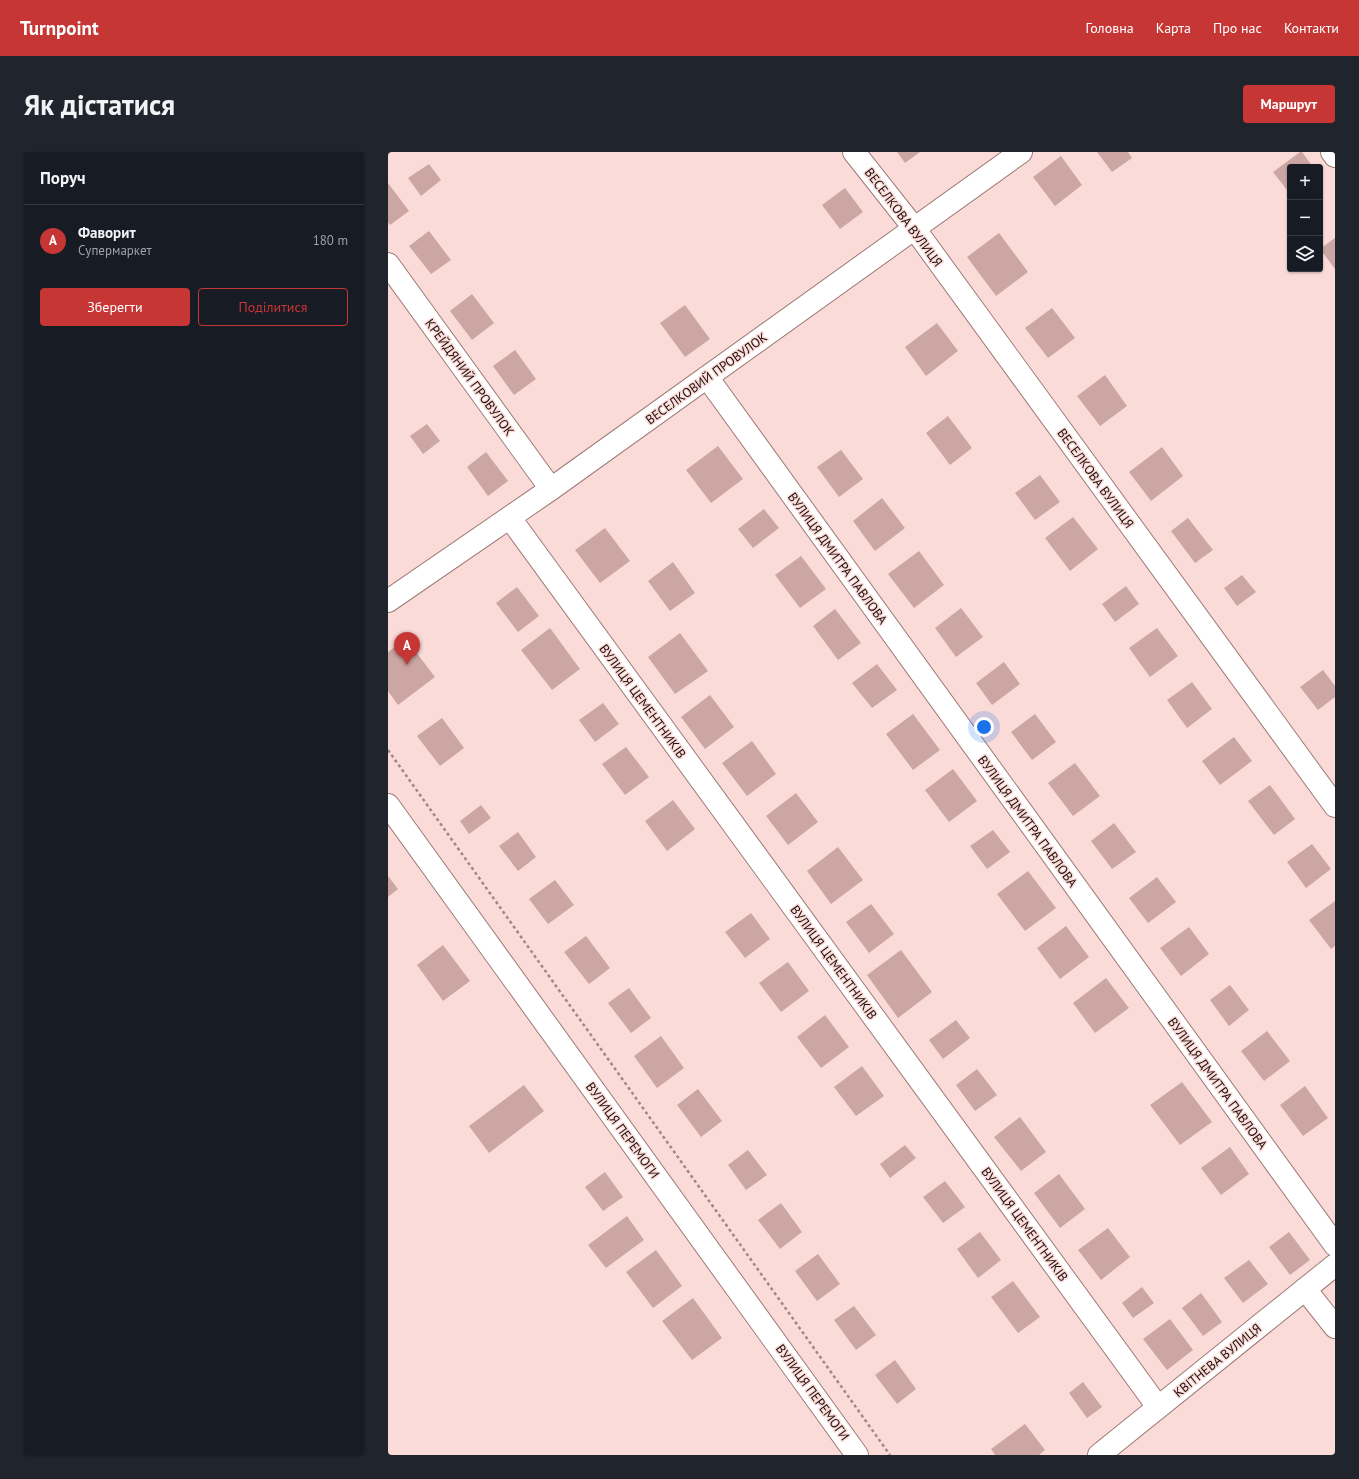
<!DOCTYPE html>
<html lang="uk">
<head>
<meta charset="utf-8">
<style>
  body { margin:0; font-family:"PT Sans",sans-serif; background:#20242c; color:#f1f3f6 }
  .controls { position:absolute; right:12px; top:12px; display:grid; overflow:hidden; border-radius:4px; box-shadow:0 1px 3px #0004 }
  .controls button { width:36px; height:36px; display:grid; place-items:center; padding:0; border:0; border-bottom:1px solid #363941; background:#171b24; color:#f1f3f6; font:20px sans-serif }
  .you { position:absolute; left:596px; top:575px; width:14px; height:14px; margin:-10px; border:3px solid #fff; border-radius:50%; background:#1a73e8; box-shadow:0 0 0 6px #1a73e833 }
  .badge { display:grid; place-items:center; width:26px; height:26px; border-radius:50%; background:#c53635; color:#fff; font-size:13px; font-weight:700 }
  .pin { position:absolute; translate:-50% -33px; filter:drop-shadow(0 1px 2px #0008) }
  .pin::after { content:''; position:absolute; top:21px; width:14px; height:12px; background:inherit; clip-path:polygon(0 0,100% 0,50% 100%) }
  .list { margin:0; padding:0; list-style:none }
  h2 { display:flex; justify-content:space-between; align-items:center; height:52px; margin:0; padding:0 16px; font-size:17px }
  h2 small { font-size:13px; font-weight:400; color:#9ea1a6 }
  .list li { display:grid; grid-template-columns:26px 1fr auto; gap:12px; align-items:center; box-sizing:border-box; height:72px; padding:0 16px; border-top:1px solid #363941 }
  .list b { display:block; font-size:15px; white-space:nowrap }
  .list p { margin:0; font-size:13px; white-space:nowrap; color:#9ea1a6 }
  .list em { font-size:13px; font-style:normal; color:#9ea1a6 }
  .actions { display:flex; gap:8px; padding:12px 16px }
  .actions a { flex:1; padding:9px 0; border:1px solid #c53635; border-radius:4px; text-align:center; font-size:14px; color:#c53635 }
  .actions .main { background:#c53635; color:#fff }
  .icon { flex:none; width:22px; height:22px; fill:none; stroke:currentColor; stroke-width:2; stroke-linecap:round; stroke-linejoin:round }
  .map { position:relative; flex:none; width:947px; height:1303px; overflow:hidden; border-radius:4px }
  header { display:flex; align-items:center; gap:24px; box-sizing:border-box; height:56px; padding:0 20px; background:#c53635; color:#fff }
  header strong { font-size:19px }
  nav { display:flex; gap:22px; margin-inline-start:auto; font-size:14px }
  .intro { display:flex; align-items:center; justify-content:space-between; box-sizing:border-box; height:96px; padding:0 24px }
  h1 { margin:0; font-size:28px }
  .button { padding:10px 18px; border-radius:4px; background:#c53635; color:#fff; font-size:14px; font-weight:700 }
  main { display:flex; gap:24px; padding:0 24px }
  aside { flex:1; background:#171b24; border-radius:4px; box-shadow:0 1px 3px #0004 }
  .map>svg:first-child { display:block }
  .building { fill:#cca6a2 }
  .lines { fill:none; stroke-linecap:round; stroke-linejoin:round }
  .minor-casing { stroke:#9d7a76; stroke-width:24 }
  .primary-casing { stroke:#9d7a76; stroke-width:24 }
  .path { stroke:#a08785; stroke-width:2.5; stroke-dasharray:3 3; stroke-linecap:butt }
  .minor { stroke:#fff; stroke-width:22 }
  .primary { stroke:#fff; stroke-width:22 }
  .labels { text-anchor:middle; stroke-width:3; stroke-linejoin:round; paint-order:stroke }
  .street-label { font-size:13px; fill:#1b0e0d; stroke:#fbdbd8 }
</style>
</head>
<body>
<header>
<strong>Turnpoint</strong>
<nav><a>Головна</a><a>Карта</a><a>Про нас</a><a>Контакти</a></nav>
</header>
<div class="intro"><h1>Як дістатися</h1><a class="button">Маршрут</a></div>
<main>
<aside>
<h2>Поруч<small></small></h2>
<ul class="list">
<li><span class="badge">A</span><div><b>Фаворит</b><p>Супермаркет</p></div><em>180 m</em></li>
</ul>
<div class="actions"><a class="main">Зберегти</a><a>Поділитися</a></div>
</aside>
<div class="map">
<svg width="947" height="1303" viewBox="0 0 947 1303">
  <rect width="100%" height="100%" fill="#fbdbd8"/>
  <path class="building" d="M509 0H532L517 11Z
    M709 0H740L744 6 724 20Z
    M912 0H914L925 15H902V42L885 20Z
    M673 4 694 33 667 54 645 25Z
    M41 12 53 28 33 44 20 26Z
    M0 31 21 59 2 73 0 70Z
    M457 36 475 60 452 77 434 53Z
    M41 79 63 108 43 122 21 94Z
    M611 81 640 120 608 144 579 105Z
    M947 86V117L932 97Z
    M84 142 106 171 84 188 62 159Z
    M297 153 322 187 297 205 272 171Z
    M664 156 687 186 660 206 637 176Z
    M549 171 570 199 538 224 517 195Z
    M127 198 148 227 126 243 105 214Z
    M717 223 739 254 712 274 689 244Z
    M560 264 584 296 562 313 538 281Z
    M39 272 52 289 35 302 22 284Z
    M330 294 355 327 323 351 298 318Z
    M774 295 795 324 763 349 741 320Z
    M453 298 475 327 451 345 429 315Z
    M98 300 120 329 100 344 79 315Z
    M652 323 672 350 647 368 627 341Z
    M494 346 517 376 487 399 465 369Z
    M376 357 391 376 365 396 350 377Z
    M685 365 710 397 682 419 657 386Z
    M800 366 825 398 807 411 783 379Z
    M217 376 242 409 212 431 187 398Z
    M531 399 556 433 526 456 500 422Z
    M413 404 438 437 412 456 387 423Z
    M285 410 307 441 282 459 260 429Z
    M854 423 868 440 849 454 836 436Z
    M738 434 751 452 727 470 714 452Z
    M129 435 151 464 130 480 108 451Z
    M573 456 595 485 568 505 547 476Z
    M447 457 473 491 450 508 425 474Z
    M162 476 192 517 164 538 133 498Z
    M769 476 790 504 762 525 741 496Z
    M292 481 320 519 287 542 260 505Z
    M18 487 47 525 10 553 0 539V500Z
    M616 510 632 532 604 553 588 531Z
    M489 512 509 538 484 556 464 531Z
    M935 518 947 534V545L930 558 912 535Z
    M804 530 824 557 799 576 779 548Z
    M322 543 346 575 317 597 293 565Z
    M215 551 231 572 207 590 191 568Z
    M525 562 552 598 525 618 498 582Z
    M647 562 668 590 644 608 623 580Z
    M54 566 76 596 52 614 29 584Z
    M846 585 864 609 832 633 814 609Z
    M364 589 388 622 359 644 334 611Z
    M238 595 261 625 237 643 214 612Z
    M687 611 712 644 685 664 660 631Z
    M565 617 589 649 561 670 537 638Z
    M882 633 907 667 886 683 860 649Z
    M408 641 430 670 400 693 378 664Z
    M285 648 307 677 279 699 257 669Z
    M93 653 103 666 81 682 72 669Z
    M726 671 748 700 724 717 703 689Z
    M605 678 622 700 599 717 582 694Z
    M130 680 148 705 130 719 111 694Z
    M924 692 943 717 918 736 899 710Z
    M450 695 475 728 443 752 419 719Z
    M640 719 668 756 637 779 609 742Z
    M0 724 10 737 0 745Z
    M769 725 788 750 760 771 741 746Z
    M167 728 186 753 160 772 141 747Z
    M947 749V794L943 797 921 768Z
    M483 752 506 782 481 801 458 770Z
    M363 761 382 787 357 806 337 780Z
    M678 774 701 805 672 827 649 796Z
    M801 775 821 802 793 824 772 796Z
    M198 784 222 816 201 832 176 800Z
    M55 793 82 829 55 849 29 813Z
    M513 798 544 840 510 866 479 823Z
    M400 810 421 839 393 860 371 831Z
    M718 826 741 856 707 881 685 851Z
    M842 833 861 858 841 874 822 848Z
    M241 836 263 866 243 881 220 851Z
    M437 863 461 895 433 916 409 885Z
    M568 868 582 886 555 907 541 888Z
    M879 879 902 909 876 929 853 899Z
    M273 884 296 916 269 936 246 904Z
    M474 914 496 944 468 964 446 935Z
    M589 917 609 943 587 959 568 933Z
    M794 930 824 970 792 993 762 953Z
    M136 933 156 959 101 1001 81 974Z
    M917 934 940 966 915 984 892 953Z
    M310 937 334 969 313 985 289 953Z
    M632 965 658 1000 633 1019 606 985Z
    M517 993 528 1006 502 1026 492 1012Z
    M842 995 861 1022 833 1043 813 1016Z
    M360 998 379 1023 358 1038 340 1013Z
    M217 1020 235 1045 215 1059 197 1035Z
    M671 1022 697 1057 672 1076 646 1041Z
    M557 1029 577 1055 555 1071 535 1045Z
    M393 1051 414 1080 392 1097 370 1068Z
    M239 1064 256 1088 218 1116 200 1093Z
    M720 1076 742 1105 713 1128 690 1098Z
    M592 1080 613 1108 590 1126 569 1097Z
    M901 1080 922 1108 902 1123 881 1095Z
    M268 1098 294 1134 265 1156 238 1120Z
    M430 1102 452 1132 429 1149 407 1119Z
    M861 1108 880 1132 855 1151 836 1126Z
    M625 1129 652 1165 630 1181 603 1145Z
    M754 1135 766 1151 745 1166 734 1151Z
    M813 1141 834 1170 815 1184 794 1156Z
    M305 1146 334 1186 304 1208 274 1169Z
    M466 1154 488 1183 468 1198 446 1168Z
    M782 1167 805 1198 779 1218 755 1187Z
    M507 1208 528 1237 509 1252 487 1223Z
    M695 1230 714 1255 699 1266 681 1241Z
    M637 1272 657 1298 651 1303H607L603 1297Z"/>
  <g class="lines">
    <g class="minor-casing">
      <path id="minor" d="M466 0 526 76 947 654
        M944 0 947 4
        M0 112 163 337
        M319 225 947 1093
        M122 366 770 1255
        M0 449 163 337 633 0
        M917 1137 947 1175
        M711 1303 947 1113"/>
    </g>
    <g class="primary-casing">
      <path id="primary" d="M0 653 469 1303"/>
    </g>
    <path class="path" d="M0 598 502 1303"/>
    <use href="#minor" class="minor"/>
    <use href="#primary" class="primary"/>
  </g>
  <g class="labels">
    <g class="street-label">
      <text transform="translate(516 65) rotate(53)" y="5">ВЕСЕЛКОВА ВУЛИЦЯ</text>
      <text transform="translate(82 225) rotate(54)" y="5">КРЕЙДЯНИЙ ПРОВУЛОК</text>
      <text transform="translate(318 226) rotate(-36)" y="5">ВЕСЕЛКОВИЙ ПРОВУЛОК</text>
      <text transform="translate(708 326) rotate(54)" y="5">ВЕСЕЛКОВА ВУЛИЦЯ</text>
      <text transform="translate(450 406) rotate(54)" y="5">ВУЛИЦЯ ДМИТРА ПАВЛОВА</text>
      <text transform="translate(255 549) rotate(54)" y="5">ВУЛИЦЯ ЦЕМЕНТНИКІВ</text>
      <text transform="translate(640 669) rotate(54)" y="5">ВУЛИЦЯ ДМИТРА ПАВЛОВА</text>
      <text transform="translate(446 810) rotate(54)" y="5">ВУЛИЦЯ ЦЕМЕНТНИКІВ</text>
      <text transform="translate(830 931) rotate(54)" y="5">ВУЛИЦЯ ДМИТРА ПАВЛОВА</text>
      <text transform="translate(235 978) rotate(54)" y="5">ВУЛИЦЯ ПЕРЕМОГИ</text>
      <text transform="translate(637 1072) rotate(54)" y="5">ВУЛИЦЯ ЦЕМЕНТНИКІВ</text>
      <text transform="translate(829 1208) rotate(-39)" y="5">КВІТНЕВА ВУЛИЦЯ</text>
      <text transform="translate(425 1240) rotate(54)" y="5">ВУЛИЦЯ ПЕРЕМОГИ</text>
    </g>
  </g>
</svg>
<div class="controls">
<button>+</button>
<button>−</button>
<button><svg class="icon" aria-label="layers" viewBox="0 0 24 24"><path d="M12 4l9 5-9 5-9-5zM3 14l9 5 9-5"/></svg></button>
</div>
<div class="you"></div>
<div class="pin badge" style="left:19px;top:513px">A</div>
</div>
</main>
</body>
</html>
